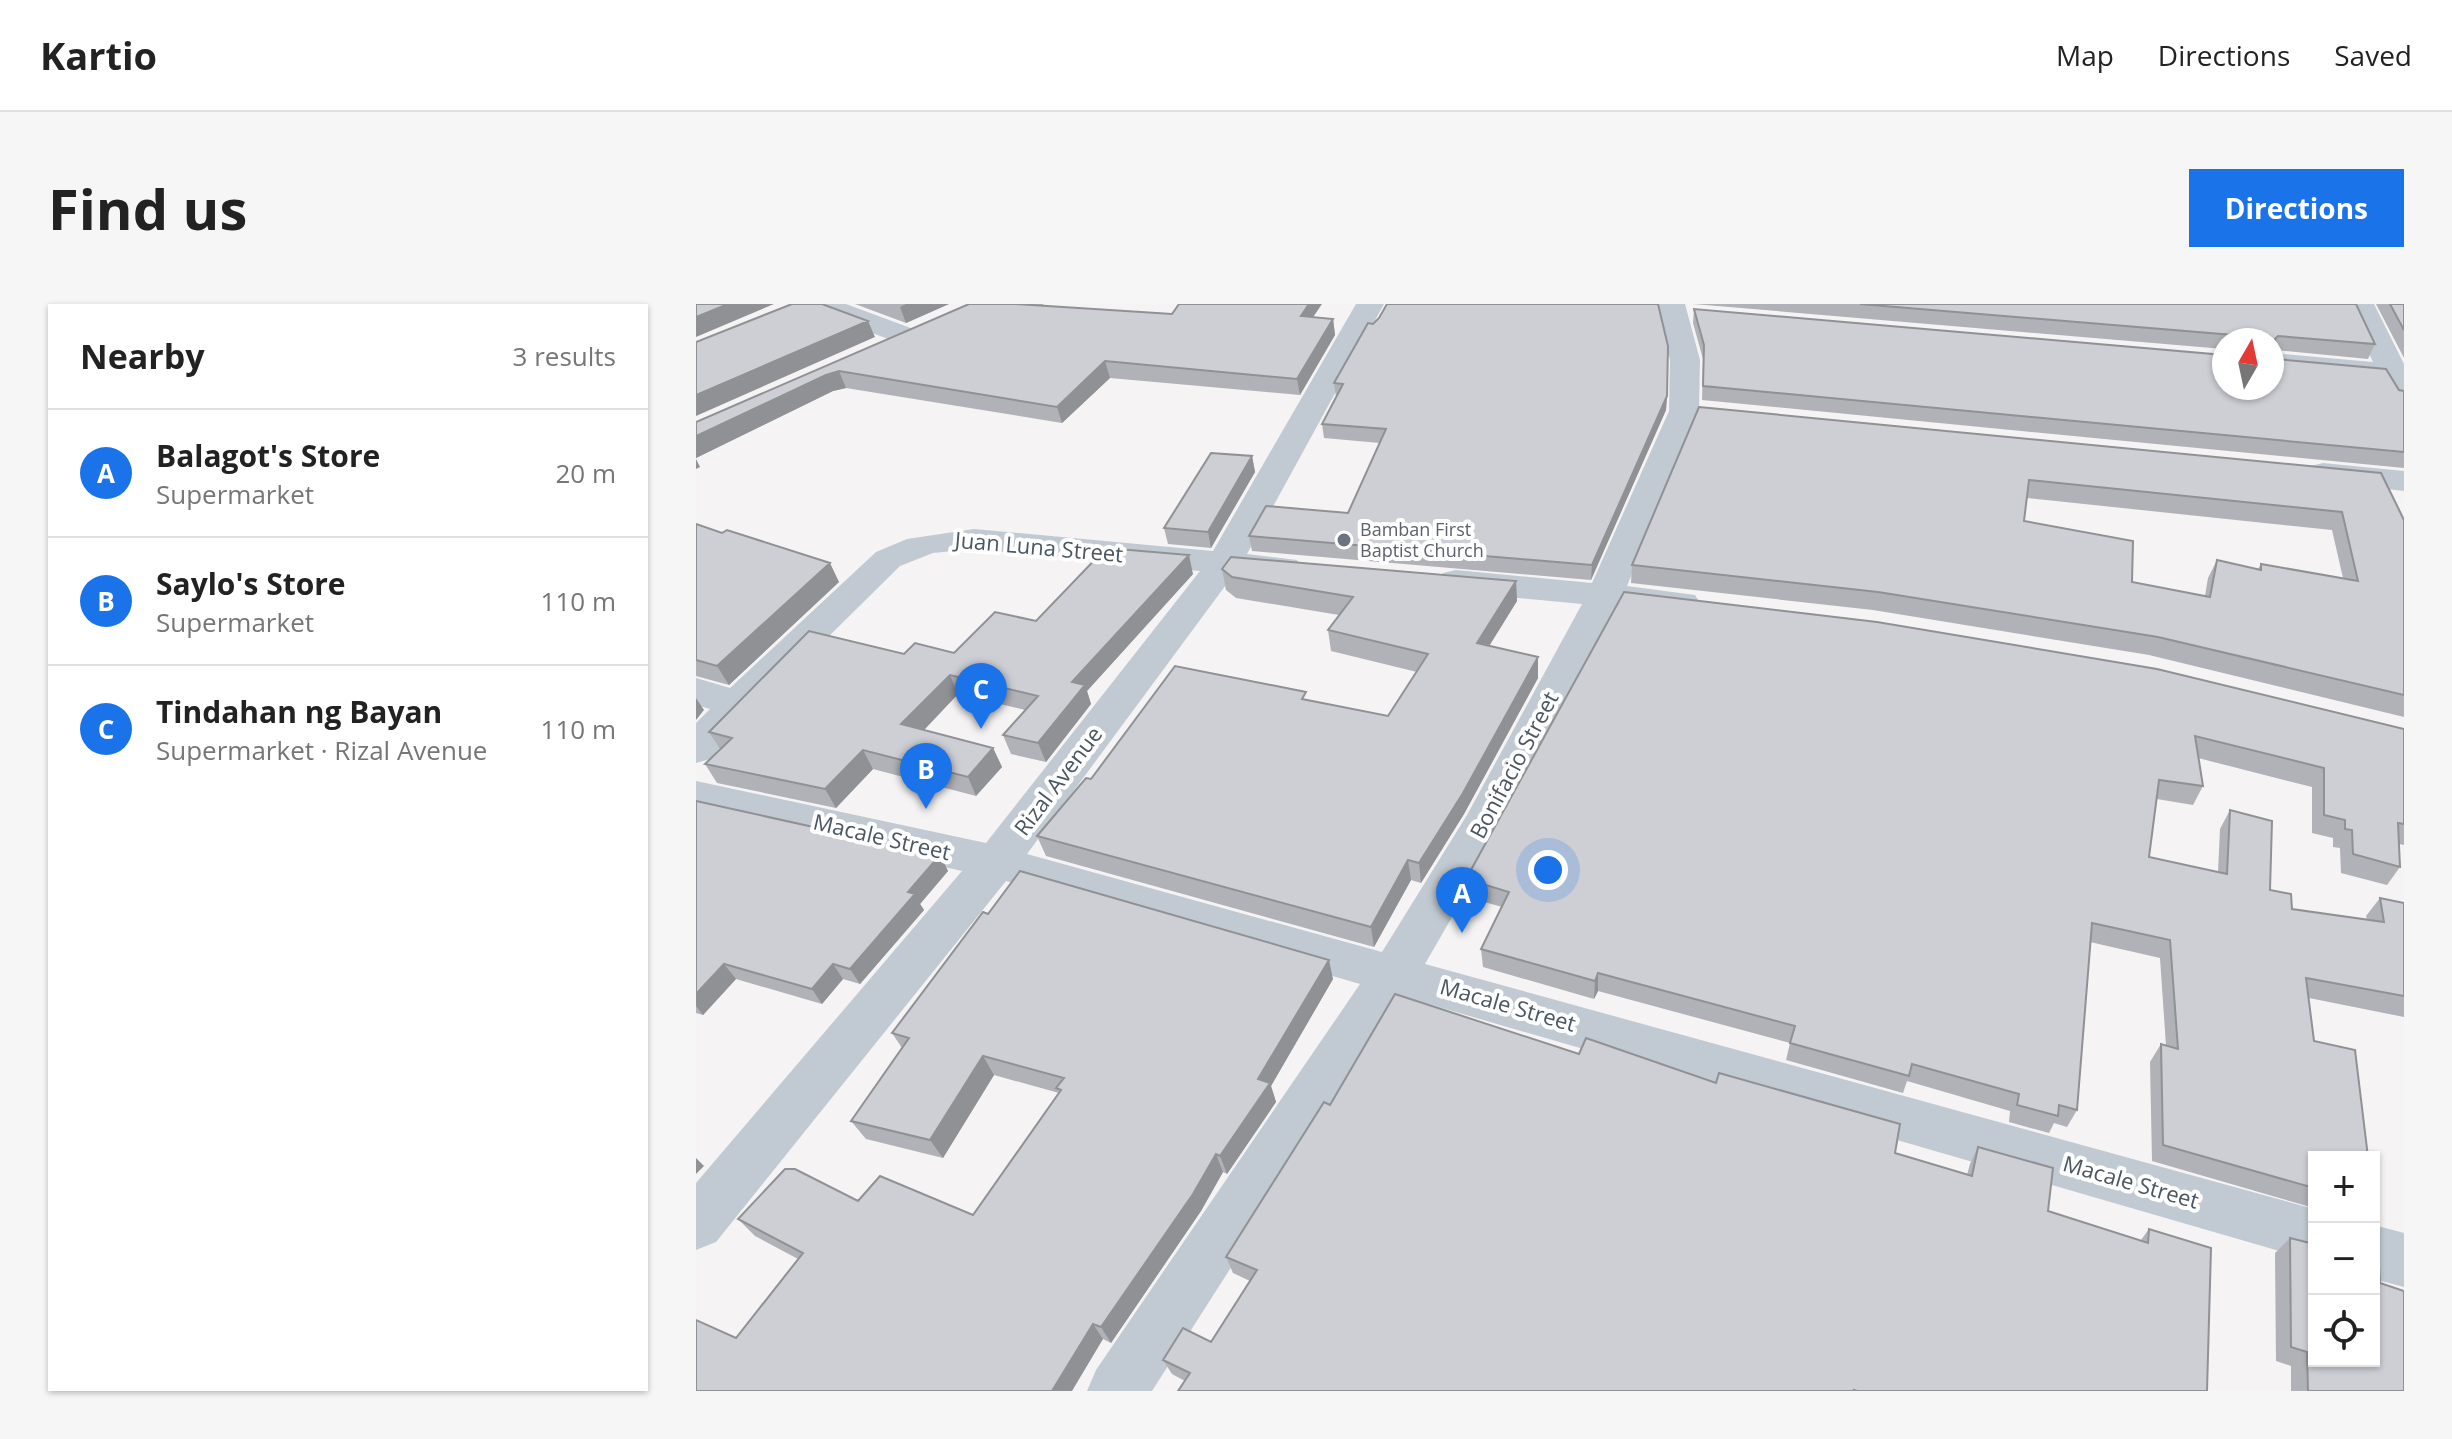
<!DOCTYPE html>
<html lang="en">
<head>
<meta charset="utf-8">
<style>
  body { margin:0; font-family:"Open Sans",sans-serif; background:#f6f6f6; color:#222 }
  .controls { position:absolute; right:24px; bottom:24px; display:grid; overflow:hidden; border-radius:0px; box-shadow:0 2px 6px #0004 }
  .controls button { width:72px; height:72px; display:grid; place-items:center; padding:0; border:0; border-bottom:2px solid #e0e0e0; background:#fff; color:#222; font:40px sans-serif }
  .compass { position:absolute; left:1516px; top:24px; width:72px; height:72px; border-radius:50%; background:#fff; box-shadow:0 2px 6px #0004; rotate:9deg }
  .you { position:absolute; left:852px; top:566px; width:28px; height:28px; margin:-20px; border:6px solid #fff; border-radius:50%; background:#1a73e8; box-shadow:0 0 0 12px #1a73e833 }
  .badge { display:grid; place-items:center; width:52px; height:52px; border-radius:50%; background:#1a73e8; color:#fff; font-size:26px; font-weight:700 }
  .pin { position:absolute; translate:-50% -66px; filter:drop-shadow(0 2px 4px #0008) }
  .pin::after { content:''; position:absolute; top:42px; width:28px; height:24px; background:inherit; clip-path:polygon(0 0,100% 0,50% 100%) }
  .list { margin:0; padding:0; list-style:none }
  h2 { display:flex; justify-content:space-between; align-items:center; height:104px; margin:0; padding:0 32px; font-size:34px }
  h2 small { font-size:26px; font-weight:400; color:#767676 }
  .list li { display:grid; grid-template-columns:52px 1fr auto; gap:24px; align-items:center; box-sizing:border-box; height:128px; padding:0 32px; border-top:2px solid #e0e0e0 }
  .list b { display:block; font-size:30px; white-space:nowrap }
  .list p { margin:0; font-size:26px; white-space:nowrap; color:#767676 }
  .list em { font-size:26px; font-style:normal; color:#767676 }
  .icon { flex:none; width:44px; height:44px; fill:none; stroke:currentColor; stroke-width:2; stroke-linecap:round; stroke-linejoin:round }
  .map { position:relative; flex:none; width:1708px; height:1087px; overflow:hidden; border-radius:0px }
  header { display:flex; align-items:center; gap:48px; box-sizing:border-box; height:112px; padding:0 40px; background:#fff; border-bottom:2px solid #e0e0e0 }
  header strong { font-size:38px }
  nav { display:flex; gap:44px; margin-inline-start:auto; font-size:28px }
  .intro { display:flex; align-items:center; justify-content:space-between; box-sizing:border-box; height:192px; padding:0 48px }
  h1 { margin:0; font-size:56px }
  .button { padding:20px 36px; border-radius:0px; background:#1a73e8; color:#fff; font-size:28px; font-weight:700 }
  main { display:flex; gap:48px; padding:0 48px }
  aside { flex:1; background:#fff; border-radius:0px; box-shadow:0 2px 6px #0004 }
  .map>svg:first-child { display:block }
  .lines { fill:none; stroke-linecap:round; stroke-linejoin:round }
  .minor { fill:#c1cad2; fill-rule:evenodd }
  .wall { fill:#b0b2b7; fill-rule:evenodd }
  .shaded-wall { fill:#909195 }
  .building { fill:#cdcfd5; stroke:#909195; stroke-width:2; fill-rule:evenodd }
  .worship-dot { fill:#6b7280; stroke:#fff; stroke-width:3 }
  .labels { text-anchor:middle; stroke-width:8; stroke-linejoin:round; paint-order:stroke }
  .far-worship-label { font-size:18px; fill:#5b616d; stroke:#fff; text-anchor:start }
  .street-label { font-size:22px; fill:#4a5661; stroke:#fff }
</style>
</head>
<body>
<header>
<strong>Kartio</strong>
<nav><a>Map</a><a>Directions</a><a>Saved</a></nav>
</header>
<div class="intro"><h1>Find us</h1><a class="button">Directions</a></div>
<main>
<aside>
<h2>Nearby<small>3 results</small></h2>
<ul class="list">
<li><span class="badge">A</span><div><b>Balagot's Store</b><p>Supermarket</p></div><em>20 m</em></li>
<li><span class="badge">B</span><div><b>Saylo's Store</b><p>Supermarket</p></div><em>110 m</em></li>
<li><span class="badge">C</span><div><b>Tindahan ng Bayan</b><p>Supermarket · Rizal Avenue</p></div><em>110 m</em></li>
</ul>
</aside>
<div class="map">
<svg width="1708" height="1087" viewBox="0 0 1708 1087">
  <rect width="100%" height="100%" fill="#f5f3f3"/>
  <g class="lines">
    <path class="minor" d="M111 0H150L220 26 224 32 220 38H200L115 6Z
      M660 0H688L551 250 601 256 606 264 601 272 588 275 538 270 331 550 686 648 771 511 886 300 760 288 747 285 742 277 747 269 760 266 896 279 973 107 974 56 961 0H989L1004 56 1003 107 931 282 999 291 1004 299 999 307 986 310 921 304 810 519 729 660 1618 905V957L708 693 456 1087H391L400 1066 664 680 310 577 20 938 0 946V879L266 567 0 507V477L290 539 504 267 278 245 237 249 204 262 55 409 14 455 0 459V419L14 405 0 401V374L34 384 180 248 211 235 278 225 517 247Z
      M1650 0H1678L1708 60V100L1696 97 1685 76 1576 67V49L1677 58Z
      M1627 159 1708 167V187L1615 176 1611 169 1615 162Z
      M1678 921 1708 929V983L1678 975Z"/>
  </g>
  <path class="wall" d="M159 0H253L210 19Z
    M273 0H348L345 2 476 10 637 15 639 31 604 91 414 74 366 119 150 84 137 87 0 154V118Z
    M997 0H1660L1679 40 1672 55 1580 46V55L1708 87V164L1006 96 1007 55 997 19 998 5 1528 84 1576 36H1528V45Z
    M1680 0H1708V54Z
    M683 14 971 92 970 106 895 276 556 247 553 232 652 209 684 139 628 134 626 120 640 93 638 79 677 20Z
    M1003 103 1708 216V413L1453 351 1177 306 935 279 936 261ZM1331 194 1636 226 1647 274 1565 260 1562 265 1521 256 1512 274 1509 292 1436 278 1328 217Z
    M556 152 559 168 515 244 472 240 468 224Z
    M0 220 143 278 33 381 0 372Z
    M526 265 820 277 821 297 793 342 842 374 768 510 725 579 715 576 678 643 350 552 341 532 395 475 612 396 692 412 721 368 635 347 632 326 643 311 540 294 530 286Z
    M497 270 391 387 395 400 350 458 315 450 307 431 329 406 262 390 227 426 297 444 306 463 280 492 177 465 140 504 21 479 9 460 24 445 13 428 208 350 258 349 340 317Z
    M928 288 1708 425V541L1703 540 1704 563 1691 581 1645 569 1644 544 1637 543V534L1616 529V483L1502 454 1507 482 1497 501 1461 495 1453 553 1522 568 1524 525 1534 506 1574 586 1596 605 1671 615 1670 612 1684 594 1708 599V713L1613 694 1618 853V904L1456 857 1454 758 1465 740 1470 742 1464 654 1394 638 1381 806 1371 823 1358 819 1353 829 1313 818 1314 807 1211 777 1207 789 1090 756 1094 739 902 687 898 695 787 663 785 645 806 603 771 593 770 575Z
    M0 497 244 551 252 567 224 600 228 606 164 680 147 675 126 700 40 675 7 711 0 709Z
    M637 675 575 782 580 798 531 870 527 868 505 907 415 1039 407 1035 40 1034 102 955 59 932 42 915 162 897 277 911 363 789 298 771 247 854 170 835 155 817 206 744 196 729Z
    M883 750 1271 871 1274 860 1282 843 1352 907 1445 936 1453 925 1511 1087H482L489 1077 476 1070 467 1056 515 1038 554 977 537 969 530 953 634 801Z
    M1594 934 1684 979 1708 1087H1595V1062L1580 1057 1579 949Z"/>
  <path class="shaded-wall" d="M32 0H78L0 33V13Z
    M210 0H253L210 19 204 3Z
    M613 0H626L607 28 605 12Z
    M637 15 639 31 604 91 601 75Z
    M172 17 179 33 0 112V91Z
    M409 57 414 74 366 119 361 103Z
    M143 67 150 84 137 87 0 154V132L130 71Z
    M971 92 970 106 895 276 896 261Z
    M556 152 559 168 515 244 512 228Z
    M0 155 4 163 0 165Z
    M493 251 497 270 391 387 395 400 350 458 342 439 376 378Z
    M134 259 143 278 33 381 21 362Z
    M820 277 821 297 782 360 781 339Z
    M842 353V374L768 510 725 579 723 559Z
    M254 371 262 390 215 440 205 420Z
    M0 394 8 406 0 416Z
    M297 444 306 463 280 492 272 473Z
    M167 446 177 465 140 504 129 485Z
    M244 551 252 567 224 600 228 606 164 680 154 665 212 588Z
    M712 556 715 576 678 643 675 623Z
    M633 656 637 675 575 782 580 798 531 870 524 852 562 775Z
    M28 660 40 675 7 711 0 702V690Z
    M137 660 147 675 126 700 116 685Z
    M902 669V687L898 695 899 677Z
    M287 752 298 771 247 854 234 836Z
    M520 850 527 868 505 907 415 1039 405 1023Z
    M0 854 8 862 0 870Z
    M397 1020 407 1035 376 1087H356Z"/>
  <path class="building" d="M0 0H32L0 13Z
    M96 0H126L172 17 0 91V38Z
    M273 0H320L476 10 483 0H613L605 12 637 15 601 75 409 57 361 103 143 67 130 71 0 132V118Z
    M691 0H962L972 42 971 92 896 261 553 232 570 202 652 209 690 125 626 120 647 80 638 79 672 19 677 20 683 14Z
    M1164 0H1660L1679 40 1582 32 1579 35 1580 55 1690 65 1703 86 1708 87V148L1007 82 1008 41 998 5 1528 51V84H1576V36H1536L1537 31Z
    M1694 0H1708V26Z
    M1003 103 1685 169 1708 216V391L1462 333 1182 288 936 261ZM1333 176 1646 208 1662 277 1565 260V266L1521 256 1514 293 1436 278 1437 237 1328 217Z
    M515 149 556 152 512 228 468 224Z
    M0 220 26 229 31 226 134 259 21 362 0 356Z
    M410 244 493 251 376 378 389 381 342 439 307 431 342 392 254 371 205 420 297 444 272 473 167 446 129 485 9 460 36 434 13 428 113 327 208 350 219 339 258 349 299 308 340 317Z
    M535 253 820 277 781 339 842 353 767 489 723 559 712 556 675 623 341 532 390 474 395 475 479 362 610 388 606 395 692 412 732 350 632 326 657 293 536 273 526 265Z
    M928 288 1181 318 1461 365 1708 425V520L1702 519 1704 563 1657 550 1656 526 1649 525V516L1628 511V464L1499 432 1507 482 1463 476 1453 553 1531 570 1534 506 1576 517 1574 586 1595 590 1596 605 1688 618 1684 594 1708 599V692L1610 674 1618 737 1659 746 1672 853H1618V884L1467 841 1465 740 1482 745 1474 636 1396 619 1381 806 1363 801 1362 812 1321 801 1323 790 1216 760 1213 772 1094 739 1099 722 902 669 899 677 785 645 813 588 770 575Z
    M0 497 244 551 212 588 219 590 154 665 137 660 116 685 28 660 0 690Z
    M324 567 633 656 562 775 574 779 524 852 520 850 497 890 405 1023 397 1020 356 1087H0V1016L40 1034 107 949 42 915 89 865H99L162 897 184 872 277 911 365 786 360 784 368 774 287 752 234 836 155 817 213 734 196 729 287 608 292 610Z
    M699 690 883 750 890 734 1020 779 1023 769 1204 820 1199 849 1276 872 1282 843 1357 864 1352 907 1452 939 1453 925 1515 944 1511 1087H1161L1158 1086V1087H482L494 1069 467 1056 487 1024 515 1038 561 966 530 953 628 798 634 801Z
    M1594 934 1618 940V1057H1678V959L1683 961 1684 979 1708 987V1087H1612L1611 1048 1595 1043Z"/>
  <circle class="worship-dot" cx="648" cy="236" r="8"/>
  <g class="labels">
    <g class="far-worship-label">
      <text x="664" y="232">Bamban First<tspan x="664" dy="21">Baptist Church</tspan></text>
    </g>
    <g class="street-label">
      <text transform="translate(343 243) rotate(5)" y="8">Juan Luna Street</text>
      <text transform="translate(818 461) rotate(-62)" y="8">Bonifacio Street</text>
      <text transform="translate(362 477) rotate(-53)" y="8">Rizal Avenue</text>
      <text transform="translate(186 533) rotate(13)" y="8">Macale Street</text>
      <text transform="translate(812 701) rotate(16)" y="8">Macale Street</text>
      <text transform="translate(1435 878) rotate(16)" y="8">Macale Street</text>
    </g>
  </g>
</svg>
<div class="controls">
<button>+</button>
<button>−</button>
<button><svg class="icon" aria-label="locate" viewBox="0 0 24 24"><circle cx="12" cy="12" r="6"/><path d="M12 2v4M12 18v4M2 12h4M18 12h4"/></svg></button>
</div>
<svg class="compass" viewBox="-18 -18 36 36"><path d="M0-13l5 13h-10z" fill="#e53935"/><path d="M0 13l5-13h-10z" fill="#767676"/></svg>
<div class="you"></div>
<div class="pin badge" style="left:766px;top:629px">A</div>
<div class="pin badge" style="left:230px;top:505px">B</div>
<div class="pin badge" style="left:285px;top:425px">C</div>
</div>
</main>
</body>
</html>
